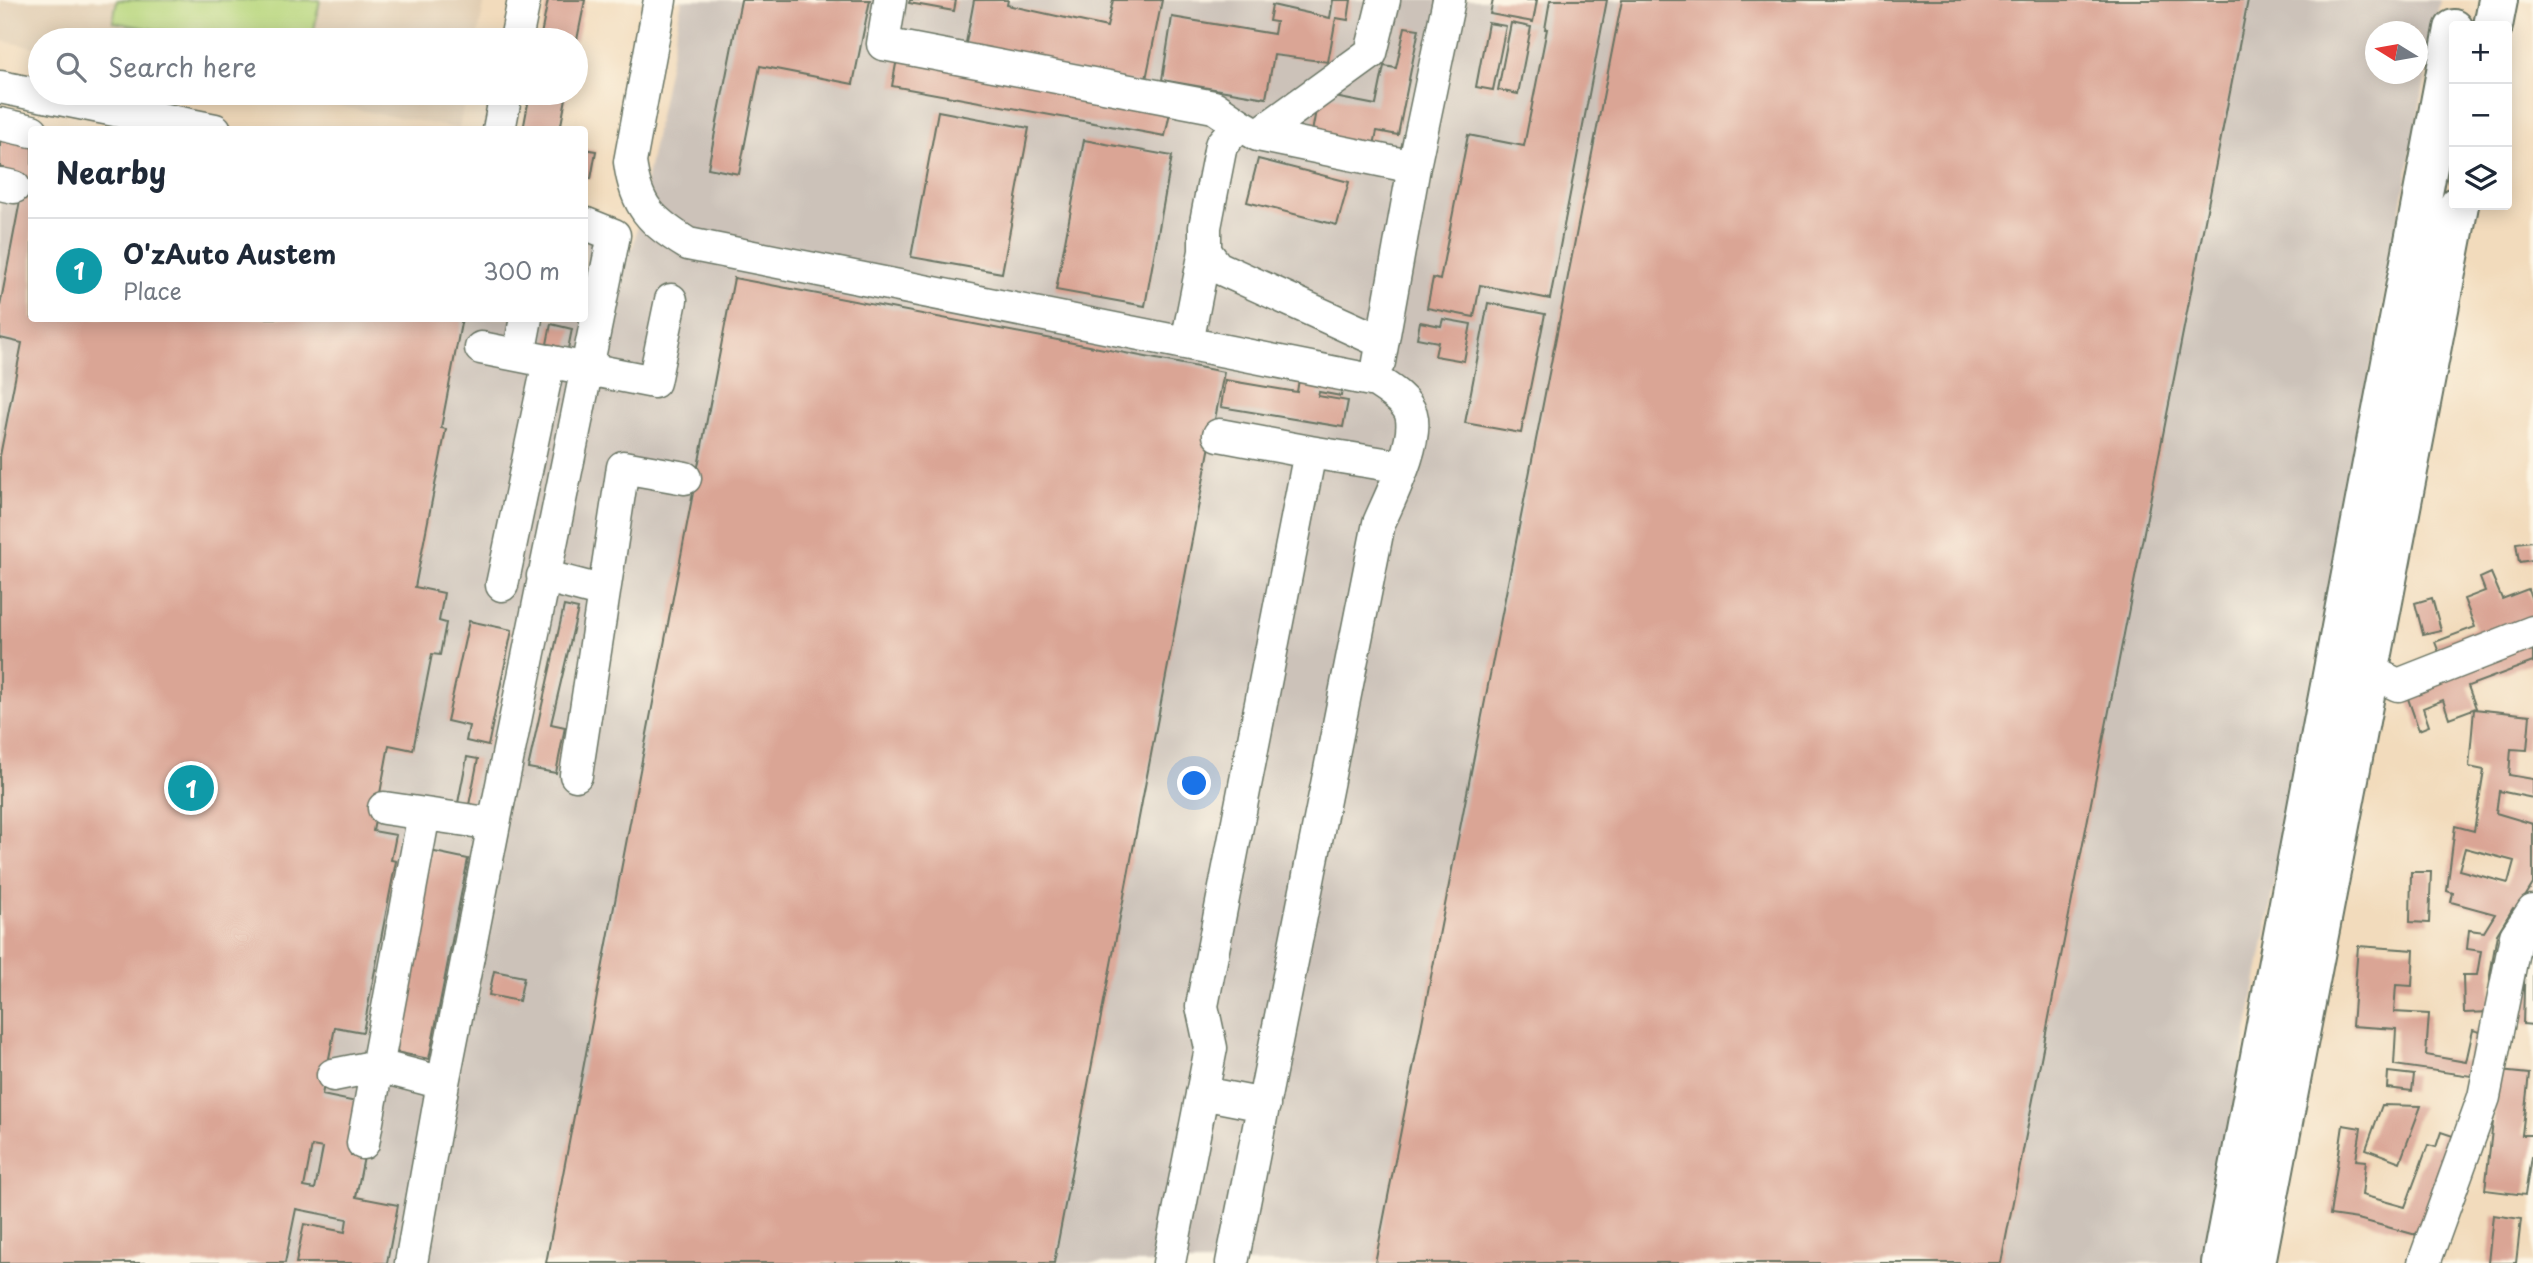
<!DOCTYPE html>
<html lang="en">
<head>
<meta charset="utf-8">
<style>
  body { margin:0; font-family:"Playpen Sans",sans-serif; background:#f2f2f3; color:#1f2937 }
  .controls { position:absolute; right:21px; top:21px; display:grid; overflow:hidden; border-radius:7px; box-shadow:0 4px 18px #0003 }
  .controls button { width:63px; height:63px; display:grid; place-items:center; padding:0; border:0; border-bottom:2px solid #e0e1e3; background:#fff; color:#1f2937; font:35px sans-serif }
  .compass { position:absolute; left:2365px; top:21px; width:63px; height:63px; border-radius:50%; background:#fff; box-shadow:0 4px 18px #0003; rotate:281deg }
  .you { position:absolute; left:1195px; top:784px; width:24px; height:24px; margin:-18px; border:5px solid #fff; border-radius:50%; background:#1a73e8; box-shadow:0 0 0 10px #1a73e833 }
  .badge { display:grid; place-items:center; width:46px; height:46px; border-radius:50%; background:#0b8043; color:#fff; font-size:23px; font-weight:700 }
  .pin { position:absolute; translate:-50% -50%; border:4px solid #fff; box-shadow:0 2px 7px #0006 }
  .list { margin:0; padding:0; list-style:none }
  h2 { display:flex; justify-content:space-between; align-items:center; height:91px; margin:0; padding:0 28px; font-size:30px }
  h2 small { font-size:23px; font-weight:400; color:#747a83 }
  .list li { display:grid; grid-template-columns:46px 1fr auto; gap:21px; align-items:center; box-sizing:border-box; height:105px; padding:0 28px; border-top:2px solid #e0e1e3 }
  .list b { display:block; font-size:26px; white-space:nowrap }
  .list p { margin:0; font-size:23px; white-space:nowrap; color:#747a83 }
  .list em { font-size:23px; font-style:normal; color:#747a83 }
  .icon { flex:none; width:38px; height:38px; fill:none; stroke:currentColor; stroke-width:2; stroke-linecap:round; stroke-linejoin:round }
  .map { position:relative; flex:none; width:2533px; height:1263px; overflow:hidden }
  .search { position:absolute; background:#fff; box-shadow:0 4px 18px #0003; left:28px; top:28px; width:560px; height:77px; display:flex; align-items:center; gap:18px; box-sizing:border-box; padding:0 24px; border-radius:38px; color:#747a83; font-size:26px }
  .panel { position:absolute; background:#fff; box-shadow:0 4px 18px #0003; left:28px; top:126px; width:560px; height:196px; border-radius:7px }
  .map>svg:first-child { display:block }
  .built { fill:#e1ceb3 }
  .industrial { fill:#ccc2b9; fill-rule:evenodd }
  .green { fill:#b8d77e; stroke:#6c8a59; stroke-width:2 }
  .building { fill:#daa595; fill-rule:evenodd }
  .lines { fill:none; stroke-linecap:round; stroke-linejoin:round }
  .minor-casing { stroke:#697464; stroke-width:35 }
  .major-casing { stroke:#697464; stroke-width:42 }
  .minor { stroke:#fff; stroke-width:32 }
  .major { stroke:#fff; stroke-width:38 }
</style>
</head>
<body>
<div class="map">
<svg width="2533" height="1263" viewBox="0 0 2533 1263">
  <rect width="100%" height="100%" fill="#fcf5e5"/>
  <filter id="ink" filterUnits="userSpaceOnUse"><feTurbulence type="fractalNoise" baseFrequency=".0143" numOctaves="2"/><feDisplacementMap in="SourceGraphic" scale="14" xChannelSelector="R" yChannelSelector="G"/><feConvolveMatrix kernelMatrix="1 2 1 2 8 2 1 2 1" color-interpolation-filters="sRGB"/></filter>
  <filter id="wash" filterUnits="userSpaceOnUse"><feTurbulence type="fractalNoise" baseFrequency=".00686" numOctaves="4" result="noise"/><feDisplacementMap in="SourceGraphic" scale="28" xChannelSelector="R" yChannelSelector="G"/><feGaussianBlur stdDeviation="1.57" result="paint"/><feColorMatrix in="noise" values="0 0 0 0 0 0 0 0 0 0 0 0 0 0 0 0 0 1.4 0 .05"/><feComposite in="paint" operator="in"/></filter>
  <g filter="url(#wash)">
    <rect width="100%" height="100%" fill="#f2dbbc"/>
    <path class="built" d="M0 0H485L477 40H40V48L0 41Z
      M270 93H466L459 129Z"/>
    <path class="industrial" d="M682 0H2440L2204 1263H0V120L49 129 32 130V318H584L585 239 633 248ZM2376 32H2418V74H2376Z"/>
    <path class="green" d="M117 0H320L312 40H213L113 22Z"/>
    <g id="blocks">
      <path class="building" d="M548 0H585L577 40H540Z
        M741 0H870L853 84 760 66 739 174 708 168Z
        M910 0H956L954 11 909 3Z
        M974 0H1008L1007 5 1107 27 1113 0H1162L1145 84 965 48Z
        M1333 0H1351L1348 20 1336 18 1328 62 1274 55 1266 98 1162 80 1172 17 1274 34 1276 22 1269 21 1272 5 1330 18Z
        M1493 0H1537L1533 22 1490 14Z
        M1550 0H1607L1550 299 1480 285 1474 317 1427 308 1433 278 1440 280 1468 135 1524 146 1547 29H1545Z
        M1622 0H2248L2001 1263H1375Z
        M1488 23 1506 26 1493 90 1476 87Z
        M1511 23 1531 27 1518 94 1498 90Z
        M1405 27 1419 29 1398 135 1377 131 1372 155 1310 143 1319 94 1376 105 1384 66 1396 68Z
        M898 53 1172 103 1165 136 892 86Z
        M530 93H567L560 130H523Z
        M938 111 1029 128 1002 273 911 257Z
        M0 137 32 143V318H462L441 428 446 429 415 587 444 593 439 621 446 623 440 655 432 654 413 750 389 745 373 831 396 835 391 860 396 861 363 1032 335 1027 322 1095 361 1103 351 1155 364 1157 356 1197 398 1205 387 1263H296L304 1224 345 1232 347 1219 296 1209 285 1263H0V456L22 343 0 338V306L24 180 0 176ZM312 1146 323 1148 315 1189 304 1187Z
        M1084 140 1172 156 1145 306 1056 290Z
        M584 149 596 151 591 179 584 177Z
        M1258 159 1349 182 1337 225 1247 202Z
        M734 278 1224 372 1054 1263H546Z
        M1488 303 1545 314 1521 433 1465 423Z
        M1443 319 1471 324 1464 361 1435 356 1438 342 1417 338 1420 322 1441 326Z
        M551 324 572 329 568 349 547 344Z
        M1300 373 1343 380 1341 396 1319 392 1318 396 1348 401 1343 427 1221 407 1225 380 1297 392Z
        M2533 541V560L2519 562 2516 543Z
        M2491 573 2502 599 2528 589 2533 603V619L2442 660 2435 642 2475 627 2464 599 2485 591 2480 578Z
        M2432 598 2441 630 2423 634 2415 603Z
        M564 606 578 609 551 724 565 727 556 773 528 768Z
        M469 621 512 630 488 746 466 741 469 726 447 721Z
        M2533 639V662L2468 686 2476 708 2449 718 2443 700 2423 708 2429 726 2419 730 2404 687Z
        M2474 709 2530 715 2527 750 2511 749 2509 775 2533 779V798L2499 791 2496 813 2533 824V884L2517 910 2513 908 2497 934 2490 975 2491 1012 2464 1013 2463 975H2477L2481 951 2467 949 2469 930 2484 932 2495 914 2451 902 2453 893 2447 891 2455 826 2474 831 2484 770 2469 767ZM2465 848 2514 861 2508 883 2459 870Z
        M467 757 478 759 468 810 457 808Z
        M430 851 468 859 429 1059 391 1051Z
        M2411 872H2431L2429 923 2410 922Z
        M2533 926V1025L2523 1024 2525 955Z
        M2358 946 2414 950 2412 986 2396 985 2394 1012 2429 1014 2426 1055 2466 1062 2473 1030 2487 1034 2478 1077 2394 1065 2396 1029 2352 1026Z
        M494 971 524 977 519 1001 489 995Z
        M2499 1071 2529 1074 2522 1135H2533V1157H2531L2525 1195 2485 1190Z
        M2388 1072 2414 1075 2412 1091 2387 1088Z
        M2382 1105 2421 1106 2400 1162 2366 1149Z
        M2343 1125 2361 1128 2356 1160 2366 1161 2362 1195 2405 1207 2428 1145 2436 1147 2441 1132 2456 1137 2420 1236 2358 1219 2330 1215Z
        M2493 1215 2521 1219 2516 1263H2488Z"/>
    </g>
  </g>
  <g filter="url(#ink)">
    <use href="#blocks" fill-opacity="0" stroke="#697464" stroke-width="2"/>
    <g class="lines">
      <g class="minor-casing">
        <path id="minor" d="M660 0 630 162C636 207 651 221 688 244L1376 381C1388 389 1406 399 1411 414 1419 442 1390 497 1379 523L1232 1263
          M890 0 883 44 1214 107 1239 124
          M516 40 524 0
          M0 87 215 130
          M0 124 32 131
          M499 130 506 93
          M1258 135 1371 53 1384 0
          M0 184 14 187
          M1382 342 1217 267 1205 251V227L1221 145 1239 124 1258 135 1414 167
          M1187 343 1205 251
          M481 348 654 382 671 300
          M519 355 526 318
          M1379 362 1414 167 1449 0
          M1219 435 1310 452
          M543 576 604 592 623 467 685 478
          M502 585 549 361
          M2369 671 2398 685 2533 632
          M576 775 604 592
          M384 808 494 824
          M333 1075 378 1066 443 1083
          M1202 1093 1264 1105
          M363 1143 424 814
          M411 1263 443 1083 494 824 614 235 584 223
          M1169 1263 1211 1048 1202 1006 1310 452 1403 467
          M2424 1263 2484 1097 2516 936 2533 911"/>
      </g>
      <g class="major-casing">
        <path id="major" d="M2493 26 2498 0
          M2221 1263 2454 29
          M2256 1263 2459 205"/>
      </g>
      <use href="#minor" class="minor"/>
      <use href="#major" class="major"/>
    </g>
  </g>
</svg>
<div class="controls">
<button>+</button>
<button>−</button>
<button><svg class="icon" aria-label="layers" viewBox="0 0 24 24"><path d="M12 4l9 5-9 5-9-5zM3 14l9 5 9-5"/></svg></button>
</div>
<svg class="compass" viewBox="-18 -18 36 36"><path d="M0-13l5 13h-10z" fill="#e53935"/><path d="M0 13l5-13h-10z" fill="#747a83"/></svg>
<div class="you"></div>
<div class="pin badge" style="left:191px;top:788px;background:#0f9aa8">1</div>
<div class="search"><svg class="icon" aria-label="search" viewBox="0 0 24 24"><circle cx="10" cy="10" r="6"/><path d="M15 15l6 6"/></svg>Search here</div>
<section class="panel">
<h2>Nearby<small></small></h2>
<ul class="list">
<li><span class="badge" style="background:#0f9aa8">1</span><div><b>O'zAuto Austem</b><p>Place</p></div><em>300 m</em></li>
</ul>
</section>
</div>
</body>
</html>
